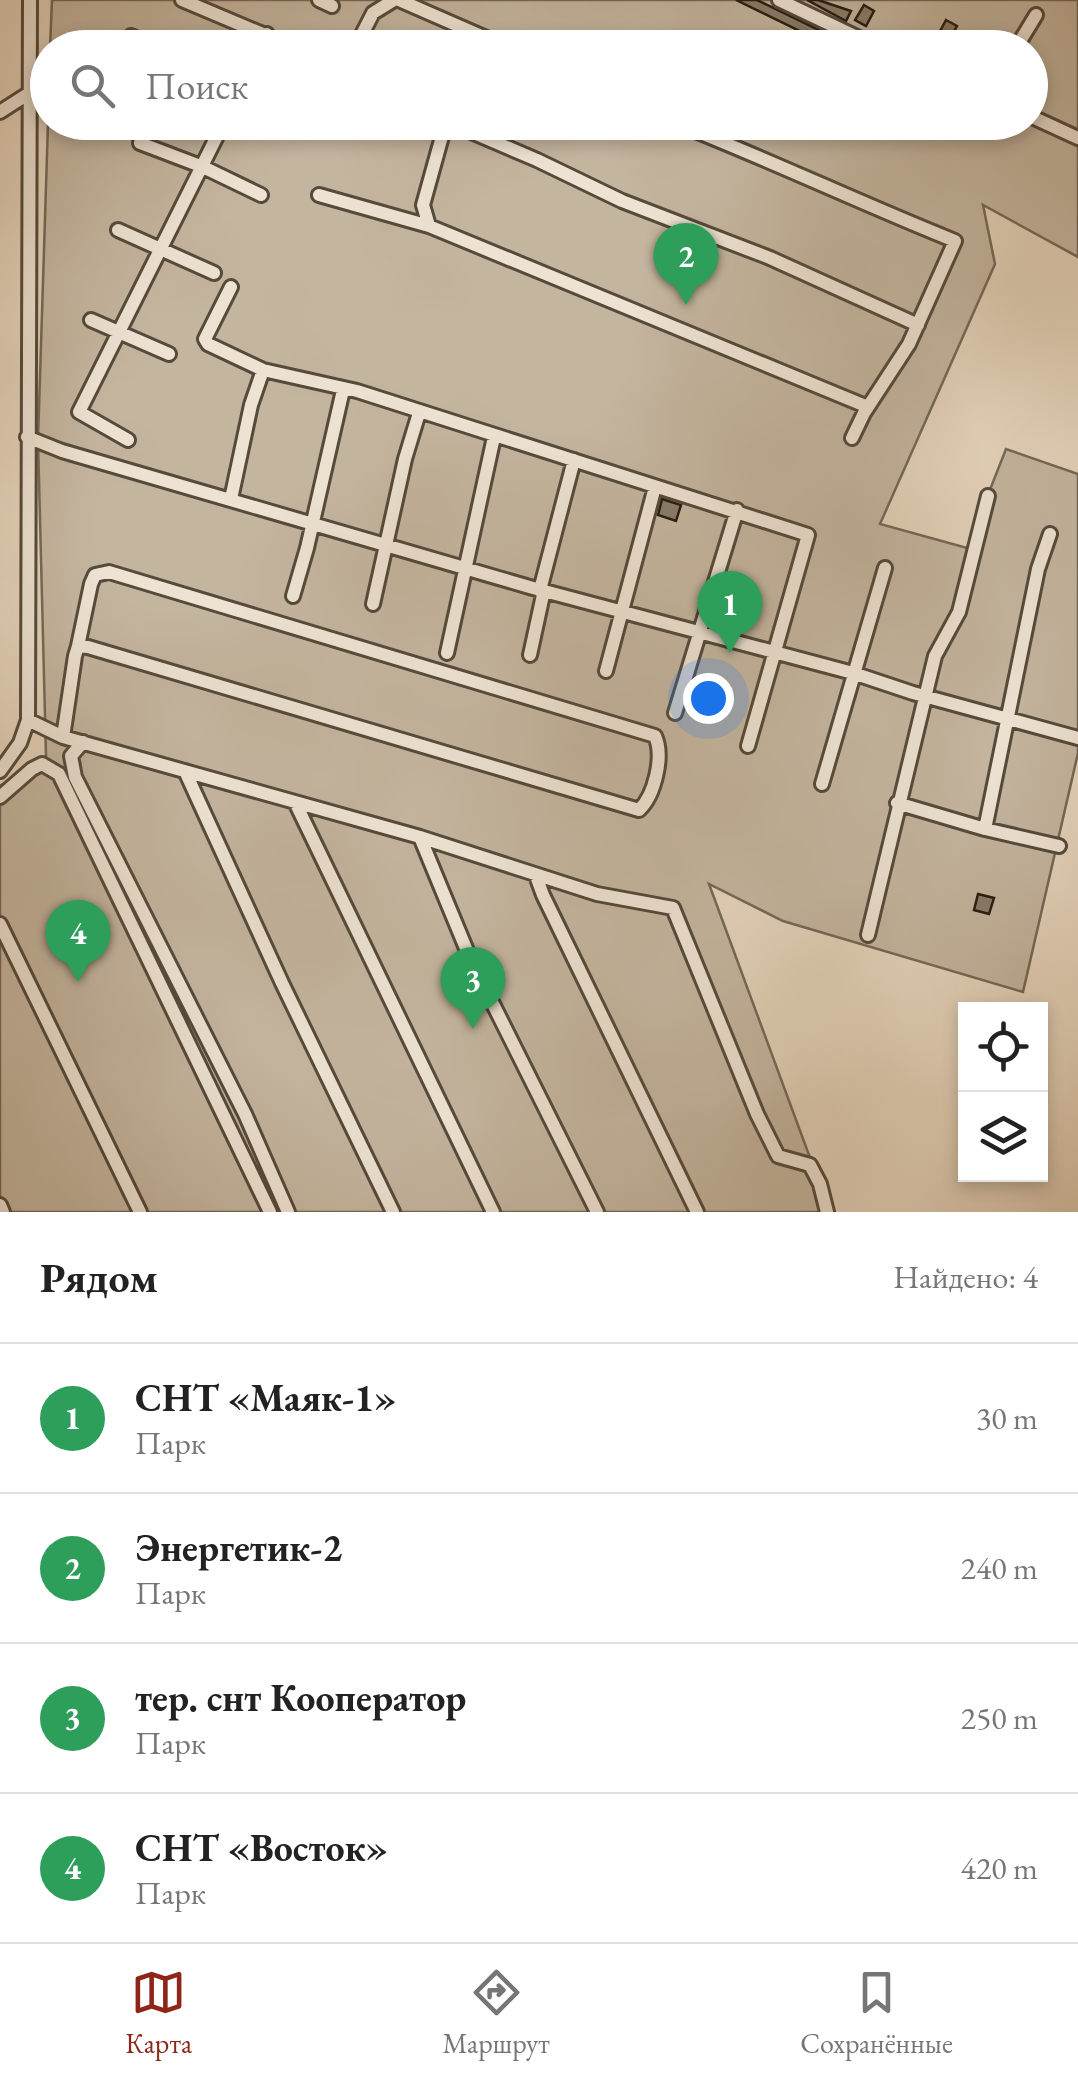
<!DOCTYPE html>
<html lang="ru">
<head>
<meta charset="utf-8">
<style>
  body { margin:0; font-family:"EB Garamond",serif; background:#f2f2f2; color:#222 }
  .controls { position:absolute; right:30px; bottom:30px; display:grid; overflow:hidden; border-radius:0px; box-shadow:0 5px 15px #0003 }
  .controls button { width:90px; height:90px; display:grid; place-items:center; padding:0; border:0; border-bottom:2px solid #e0e0e0; background:#fff; color:#222; font:50px sans-serif }
  .you { position:absolute; left:708px; top:698px; width:35px; height:35px; margin:-25px; border:8px solid #fff; border-radius:50%; background:#1a73e8; box-shadow:0 0 0 15px #1a73e833 }
  .badge { display:grid; place-items:center; width:65px; height:65px; border-radius:50%; background:#8f2418; color:#fff; font-size:32px; font-weight:700 }
  .pin { position:absolute; translate:-50% -82px; filter:drop-shadow(0 2px 5px #0008) }
  .pin::after { content:''; position:absolute; top:52px; width:35px; height:30px; background:inherit; clip-path:polygon(0 0,100% 0,50% 100%) }
  .list { margin:0; padding:0; list-style:none }
  h2 { display:flex; justify-content:space-between; align-items:center; height:130px; margin:0; padding:0 40px; font-size:42px }
  h2 small { font-size:32px; font-weight:400; color:#767676 }
  .list li { display:grid; grid-template-columns:65px 1fr auto; gap:30px; align-items:center; box-sizing:border-box; height:150px; padding:0 40px; border-top:2px solid #e0e0e0 }
  .list b { display:block; font-size:38px; white-space:nowrap }
  .list p { margin:0; font-size:32px; white-space:nowrap; color:#767676 }
  .list em { font-size:32px; font-style:normal; color:#767676 }
  .icon { flex:none; width:55px; height:55px; fill:none; stroke:currentColor; stroke-width:2; stroke-linecap:round; stroke-linejoin:round }
  .map { position:relative; flex:none; width:1078px; height:1212px; overflow:hidden }
  .search { position:absolute; background:#fff; box-shadow:0 5px 15px #0003; left:30px; right:30px; top:30px; height:110px; display:flex; align-items:center; gap:25px; box-sizing:border-box; padding:0 35px; border-radius:55px; color:#767676; font-size:38px }
  .sheet { height:730px; background:#fff }
  nav { display:flex; justify-content:space-around; align-items:center; box-sizing:border-box; height:140px; border-top:2px solid #e0e0e0; background:#fff; font-size:28px; color:#767676 }
  nav a { display:grid; justify-items:center; gap:5px }
  nav .on { color:#8f2418 }
  .map>svg:first-child { display:block }
  .green { fill:#c4b59f; stroke:#746858; stroke-width:2.5 }
  .building { fill:#897c6a; stroke:#251c12; stroke-width:2.5 }
  .lines { fill:none; stroke-linecap:round; stroke-linejoin:round }
  .minor-casing { stroke:#554a3c; stroke-width:18 }
  .minor { stroke:#eee3d3; stroke-width:12 }
</style>
</head>
<body>
<div class="map">
<svg width="1078" height="1212" viewBox="0 0 1078 1212">
  <rect width="100%" height="100%" fill="#e5d4bc"/>
  <filter id="stains"><feTurbulence type="fractalNoise" baseFrequency=".002" numOctaves="4"/><feColorMatrix values="0 0 0 0 .2 0 0 0 0 .09 0 0 0 0 .02 0 0 0 .5 -.17"/></filter>
  <radialGradient id="worn" r=".72"><stop offset=".6" stop-color="#630" stop-opacity="0"/><stop offset="1" stop-color="#630" stop-opacity=".3"/></radialGradient>
  <path class="green" d="M52 0H1078V257L983 205 995 264 880 524 967 548 1006 449 1078 474V753L1023 992 783 921 709 884 830 1212H0V786L46 756 38 440 48 123 1030 122V48H50Z"/>
  <path class="building" d="M736 0H757L848 44 842 48 807 31 806 34Z
    M807 0H818L851 11 846 21Z
    M864 5 874 11 866 26 855 20Z
    M946 20 957 26 949 41 938 35Z
    M662 499 681 505 676 521 658 515Z
    M978 894 994 898 989 914 974 910Z"/>
  <g class="lines">
    <g class="minor-casing">
      <path id="minor" d="M182 0 296 48
        M319 0 332 6
        M399 0 509 48
        M779 0 880 48
        M131 36 157 48
        M260 48 267 34
        M355 48 373 13 394 0
        M1016 48 1036 15
        M0 112 31 92
        M1030 116 1078 138
        M446 122 423 205 429 226 868 407
        M448 122 537 160 622 201 770 258 918 325
        M673 122C768 159 860 203 955 241L909 344 864 413 852 438
        M140 143 203 167 261 195
        M319 195 429 226
        M118 230 214 273
        M231 287 205 339 208 344 263 370 357 391 808 535 748 746
        M91 320 169 354
        M27 437 62 451 533 588 853 673 913 693 1078 738
        M128 440 79 412 224 122
        M231 499 251 405 263 370
        M293 596 307 548 343 390
        M373 604 405 459 419 413
        M447 653 494 437
        M530 655 543 595 540 590 574 460
        M606 671 655 487
        M675 713 737 510
        M28 720 63 737 420 837 597 894 673 908 757 1114 778 1156 810 1165 820 1184 827 1212
        M63 737 75 656 78 646 88 647 639 810C655 795 664 756 655 736L109 572 95 575 91 584 78 646
        M83 742 71 756 75 777 245 1114 288 1212
        M0 771 20 743 28 720 30 0
        M185 771 282 983 393 1212
        M822 784 885 568
        M0 797 32 769 42 764 59 774 270 1212
        M295 802 493 1212
        M897 803 985 829 1059 846
        M985 829 1038 569 1050 534
        M420 837 470 958 597 1212
        M536 876 543 895 697 1212
        M0 924 140 1212
        M868 935 935 656 959 612 988 496
        M0 1205 3 1212"/>
    </g>
    <use href="#minor" class="minor"/>
  </g>
  <rect width="100%" height="100%" filter="url(#stains)"/>
  <rect width="100%" height="100%" fill="url(#worn)"/>
</svg>
<div class="controls">
<button><svg class="icon" aria-label="locate" viewBox="0 0 24 24"><circle cx="12" cy="12" r="6"/><path d="M12 2v4M12 18v4M2 12h4M18 12h4"/></svg></button>
<button><svg class="icon" aria-label="layers" viewBox="0 0 24 24"><path d="M12 4l9 5-9 5-9-5zM3 14l9 5 9-5"/></svg></button>
</div>
<div class="you"></div>
<div class="pin badge" style="left:730px;top:653px;background:#2e9e5b">1</div>
<div class="pin badge" style="left:686px;top:305px;background:#2e9e5b">2</div>
<div class="pin badge" style="left:473px;top:1029px;background:#2e9e5b">3</div>
<div class="pin badge" style="left:78px;top:982px;background:#2e9e5b">4</div>
<div class="search"><svg class="icon" aria-label="search" viewBox="0 0 24 24"><circle cx="10" cy="10" r="6"/><path d="M15 15l6 6"/></svg>Поиск</div>
</div>
<section class="sheet">
<h2>Рядом<small>Найдено: 4</small></h2>
<ul class="list">
<li><span class="badge" style="background:#2e9e5b">1</span><div><b>СНТ «Маяк-1»</b><p>Парк</p></div><em>30 m</em></li>
<li><span class="badge" style="background:#2e9e5b">2</span><div><b>Энергетик-2</b><p>Парк</p></div><em>240 m</em></li>
<li><span class="badge" style="background:#2e9e5b">3</span><div><b>тер. снт Кооператор</b><p>Парк</p></div><em>250 m</em></li>
<li><span class="badge" style="background:#2e9e5b">4</span><div><b>СНТ «Восток»</b><p>Парк</p></div><em>420 m</em></li>
</ul>
</section>
<nav>
<a class="on"><svg class="icon" aria-label="map" viewBox="0 0 24 24"><path d="M3 6l6-2 6 2 6-2v14l-6 2-6-2-6 2zM9 4v14M15 6v14"/></svg>Карта</a>
<a><svg class="icon" aria-label="directions" viewBox="0 0 24 24"><path d="M12 3l9 9-9 9-9-9zM9 14v-3h6M13 9l2 2-2 2"/></svg>Маршрут</a>
<a><svg class="icon" aria-label="saved" viewBox="0 0 24 24"><path d="M7 4h10v16l-5-4-5 4z"/></svg>Сохранённые</a>
</nav>
</body>
</html>
